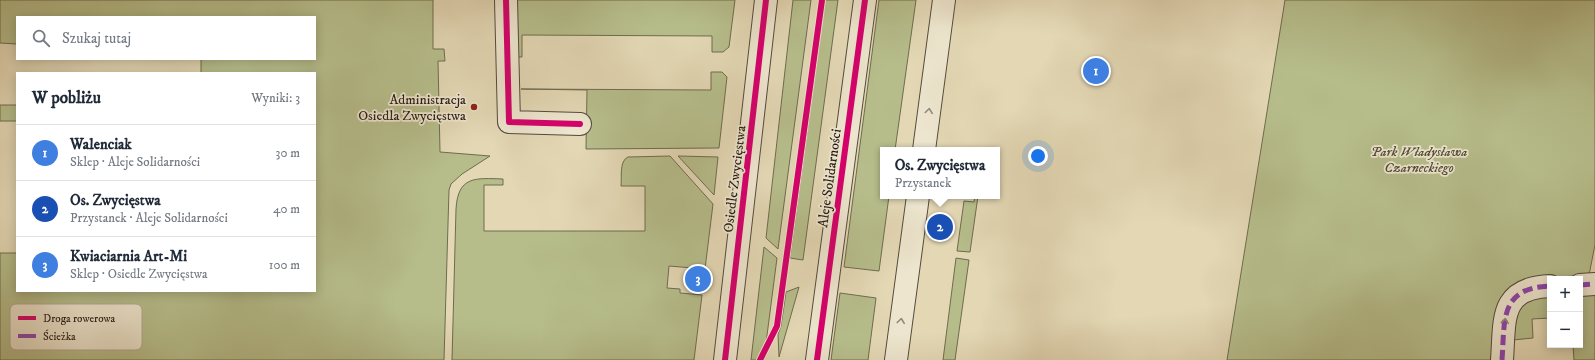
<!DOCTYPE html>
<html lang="pl">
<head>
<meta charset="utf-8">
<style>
  body { margin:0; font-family:"IM FELL DW Pica",serif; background:#f2f2f3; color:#1f2937 }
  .controls { position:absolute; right:12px; bottom:12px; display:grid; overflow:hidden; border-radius:0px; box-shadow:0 2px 10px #0003 }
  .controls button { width:36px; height:36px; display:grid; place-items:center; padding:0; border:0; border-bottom:1px solid #e0e1e3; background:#fff; color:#1f2937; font:20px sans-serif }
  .you { position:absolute; left:1038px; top:156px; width:14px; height:14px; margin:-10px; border:3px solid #fff; border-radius:50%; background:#1a73e8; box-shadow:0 0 0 6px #1a73e833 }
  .badge { display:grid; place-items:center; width:26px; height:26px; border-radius:50%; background:#ea580c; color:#fff; font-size:13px; font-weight:700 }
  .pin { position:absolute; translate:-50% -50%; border:2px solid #fff; box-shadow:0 1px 4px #0006 }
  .popup { position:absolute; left:880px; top:147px; width:120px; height:52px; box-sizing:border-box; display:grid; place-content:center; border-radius:0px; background:#fff; filter:drop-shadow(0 1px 3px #0005); font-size:13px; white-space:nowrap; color:#747a83 }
  .popup b { font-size:15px; color:#1f2937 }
  .popup::after { content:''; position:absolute; left:50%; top:100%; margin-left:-8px; border:8px solid transparent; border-top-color:#fff }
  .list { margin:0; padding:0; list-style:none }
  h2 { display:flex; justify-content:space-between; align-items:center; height:52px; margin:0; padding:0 16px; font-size:17px }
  h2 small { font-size:13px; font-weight:400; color:#747a83 }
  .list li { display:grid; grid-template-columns:26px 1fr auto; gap:12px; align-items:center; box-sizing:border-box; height:56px; padding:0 16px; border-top:1px solid #e0e1e3 }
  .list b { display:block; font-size:15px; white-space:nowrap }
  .list p { margin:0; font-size:13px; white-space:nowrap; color:#747a83 }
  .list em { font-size:13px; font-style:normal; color:#747a83 }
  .icon { flex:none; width:22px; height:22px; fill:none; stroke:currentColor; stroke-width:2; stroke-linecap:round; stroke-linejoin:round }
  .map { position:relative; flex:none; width:1595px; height:360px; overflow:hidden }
  .search { position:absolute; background:#fff; box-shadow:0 2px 10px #0003; left:16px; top:16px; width:300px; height:44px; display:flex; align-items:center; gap:10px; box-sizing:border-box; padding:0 14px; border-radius:0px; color:#747a83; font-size:15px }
  .panel { position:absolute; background:#fff; box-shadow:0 2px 10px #0003; left:16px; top:72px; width:300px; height:220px; border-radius:0px }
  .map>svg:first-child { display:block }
  .green { fill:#b6bd8b; stroke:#6e6c50 }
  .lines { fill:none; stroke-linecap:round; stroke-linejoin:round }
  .minor-casing { stroke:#554a3d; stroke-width:24 }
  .minor { stroke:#ede5ce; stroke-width:22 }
  .quiet { stroke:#8e44ad; stroke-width:5; stroke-dasharray:10 5; stroke-linecap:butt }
  .cycleway-casing { stroke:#ede5ce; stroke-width:8 }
  .cycleway { stroke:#d6006c; stroke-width:6 }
  .oneway { stroke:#938a7b }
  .poi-dot { fill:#8f2418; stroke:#ede5ce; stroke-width:1.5 }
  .labels { text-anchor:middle; stroke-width:3.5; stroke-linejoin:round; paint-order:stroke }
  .poi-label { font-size:14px; fill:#261b15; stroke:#ede5ce; text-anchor:end }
  .park-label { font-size:14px; font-style:italic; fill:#514c38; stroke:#ede5ce }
  .street-label { font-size:14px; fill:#261b15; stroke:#ede5ce }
  .key { fill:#ede5ce; stroke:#b1a896; stroke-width:1 }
  .key-label { font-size:11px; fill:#261b15 }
</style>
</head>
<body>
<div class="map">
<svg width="1595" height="360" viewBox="0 0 1595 360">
  <rect width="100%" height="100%" fill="#e3d7b4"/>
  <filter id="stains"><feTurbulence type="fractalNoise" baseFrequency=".005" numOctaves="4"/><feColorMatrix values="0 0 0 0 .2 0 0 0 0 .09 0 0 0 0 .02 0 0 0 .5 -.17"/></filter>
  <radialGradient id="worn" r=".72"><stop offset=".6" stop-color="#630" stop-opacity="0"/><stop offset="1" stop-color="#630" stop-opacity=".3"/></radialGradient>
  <path class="green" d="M0 0H433V49H444L445 61H438L440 152 490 156 462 174 451 184 449 190 444 360H0V253H17V291H315V73H201V59H315V17H17V44L0 43Z
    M511 0H735L729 47 723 52H712V36L522 35V57H515Z
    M793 0H811L778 249 766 238Z
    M825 0H838L803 260 790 258Z
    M879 0H916L895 150H883V196H889L879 271 844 267Z
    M1285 0H1595V245L1589 275 1531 279 1493 360H1227Z
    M711 72H722L727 77 719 148 586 149 587 90 521 89 711 90Z
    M0 105H17V121H0Z
    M670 156 713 204 705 269 669 266 667 288 680 289V293L702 295 694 360H452L456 209C458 176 475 178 503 179V185H484V231H645V186H621C622 177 619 161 628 157Z
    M678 156 718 157 714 195Z
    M975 196H978L970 252 957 251 964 201 974 202Z
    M764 247 777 258 766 343 757 360H751Z
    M956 258 969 260 955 360H943Z
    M799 287 779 357 778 334 781 326 786 292Z
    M840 293 876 298 868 360H831Z
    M1580 293H1595V360H1574L1573 345H1580Z
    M1550 294V318L1532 319 1533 338 1513 340 1517 313 1526 300Z"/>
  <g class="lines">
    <g class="minor-casing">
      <path id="minor" d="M506 0 509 122 580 124
        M924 150 944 0
        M1580 285 1595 284
        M725 360 766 0
        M817 360 865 0
        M896 360 918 196
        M1502 360C1505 320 1499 288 1550 286"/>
    </g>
    <use href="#minor" class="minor"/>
    <path class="quiet" d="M1580 285 1595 284
      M1502 360C1505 320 1499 288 1550 286"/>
    <g class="cycleway-casing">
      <path id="cycleway" d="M506 0 509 122 580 124
        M725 360 766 0
        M760 360 777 326 822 0
        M817 360 865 0"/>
    </g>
    <use href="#cycleway" class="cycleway"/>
  </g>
  <defs><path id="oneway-chevron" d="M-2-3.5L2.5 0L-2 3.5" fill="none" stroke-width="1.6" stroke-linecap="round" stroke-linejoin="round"/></defs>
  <g class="oneway">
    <use href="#oneway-chevron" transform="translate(929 111) rotate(-82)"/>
    <use href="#oneway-chevron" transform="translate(901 321) rotate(-83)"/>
    <use href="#oneway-chevron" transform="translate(1505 321) rotate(-84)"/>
  </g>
  <circle class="poi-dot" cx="474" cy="107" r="4"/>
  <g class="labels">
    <g class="poi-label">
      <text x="466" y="104">Administracja<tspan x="466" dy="16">Osiedla Zwycięstwa</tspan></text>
    </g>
    <g class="park-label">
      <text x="1419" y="156">Park Władysława<tspan x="1419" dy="16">Czarneckiego</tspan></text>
    </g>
    <g class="street-label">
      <text transform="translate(829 178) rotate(-82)" y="5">Aleje Solidarności</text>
      <text transform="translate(734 179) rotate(-83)" y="5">Osiedle Zwycięstwa</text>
    </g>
  </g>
  <rect x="10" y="304" width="132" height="46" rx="6" class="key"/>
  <rect x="18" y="316" width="18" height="4" fill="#d6006c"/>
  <rect x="18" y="334" width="18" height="4" fill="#8e44ad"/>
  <g class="key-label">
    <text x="43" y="322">Droga rowerowa</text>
    <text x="43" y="340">Ścieżka</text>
  </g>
  <rect width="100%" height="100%" filter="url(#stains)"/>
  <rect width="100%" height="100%" fill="url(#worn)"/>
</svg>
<div class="controls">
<button>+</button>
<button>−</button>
</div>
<div class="you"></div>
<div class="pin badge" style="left:1096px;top:71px;background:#3f7fe0">1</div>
<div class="pin badge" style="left:940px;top:227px;background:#1a4fb4">2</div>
<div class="popup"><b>Os. Zwycięstwa</b>Przystanek</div>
<div class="pin badge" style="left:698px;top:279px;background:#3f7fe0">3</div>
<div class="search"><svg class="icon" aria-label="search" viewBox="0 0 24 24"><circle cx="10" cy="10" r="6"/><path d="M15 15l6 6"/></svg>Szukaj tutaj</div>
<section class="panel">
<h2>W pobliżu<small>Wyniki: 3</small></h2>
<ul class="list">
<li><span class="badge" style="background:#3f7fe0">1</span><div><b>Walenciak</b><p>Sklep · Aleje Solidarności</p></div><em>30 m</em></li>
<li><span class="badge" style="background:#1a4fb4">2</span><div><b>Os. Zwycięstwa</b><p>Przystanek · Aleje Solidarności</p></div><em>40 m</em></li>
<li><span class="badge" style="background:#3f7fe0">3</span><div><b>Kwiaciarnia Art-Mi</b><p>Sklep · Osiedle Zwycięstwa</p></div><em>100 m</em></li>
</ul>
</section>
</div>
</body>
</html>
